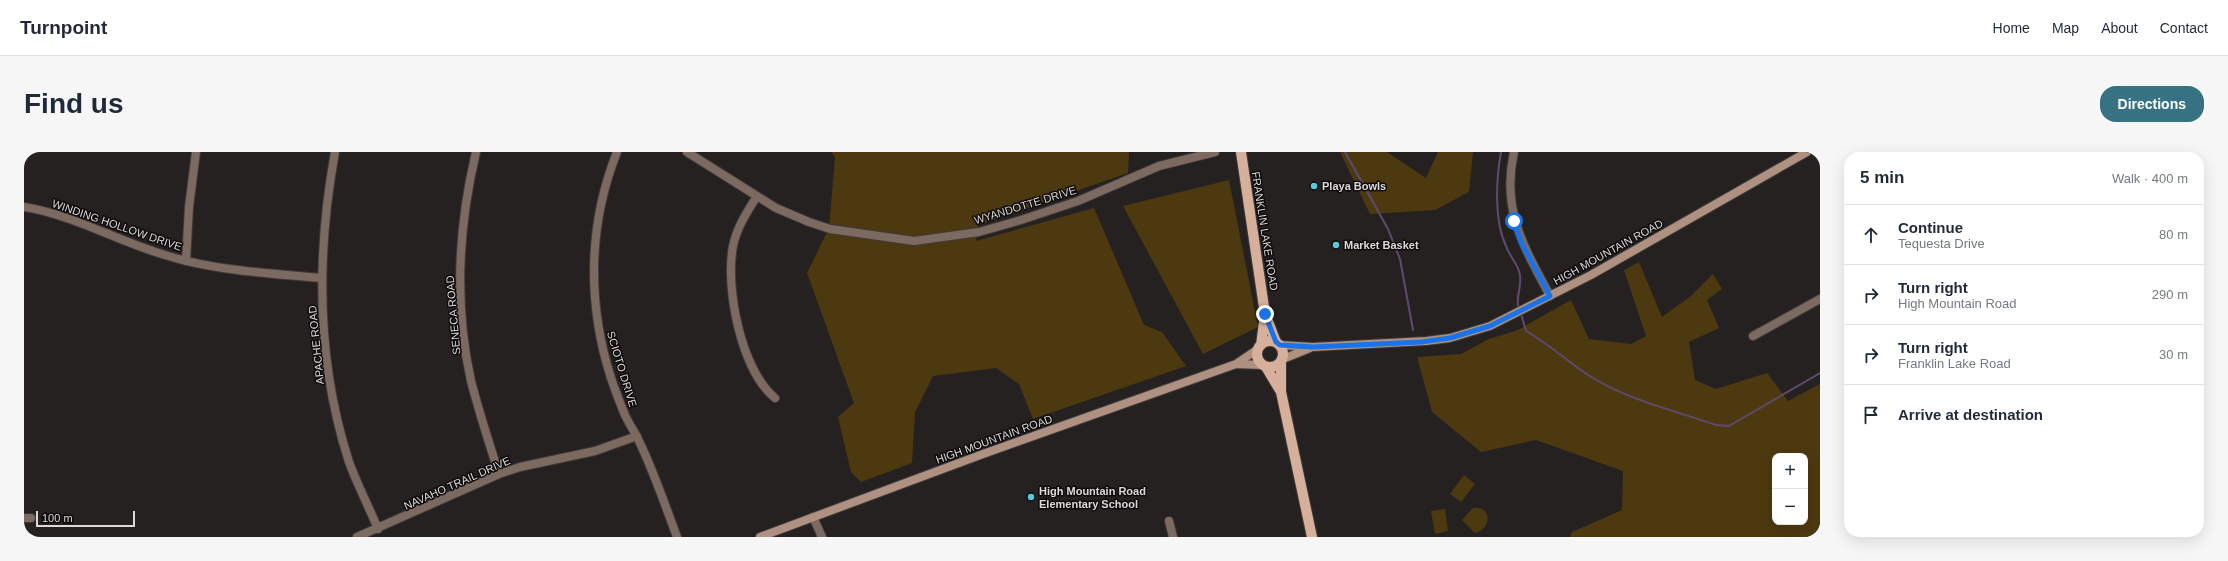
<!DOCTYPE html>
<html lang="en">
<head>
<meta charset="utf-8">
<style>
  body { margin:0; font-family:Helvetica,sans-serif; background:#f6f6f7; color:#1f2937 }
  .controls { position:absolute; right:12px; bottom:12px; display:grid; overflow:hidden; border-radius:8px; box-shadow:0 4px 16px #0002 }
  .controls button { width:36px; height:36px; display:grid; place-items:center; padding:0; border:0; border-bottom:1px solid #e0e1e3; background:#fff; color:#1f2937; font:20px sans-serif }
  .scale { position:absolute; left:12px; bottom:10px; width:99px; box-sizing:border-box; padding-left:4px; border:2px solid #ddd9d9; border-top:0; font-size:11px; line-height:14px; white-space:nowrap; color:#ddd9d9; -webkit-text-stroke:3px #0d0b0b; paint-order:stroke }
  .stop { position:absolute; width:12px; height:12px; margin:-9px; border:3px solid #1a73e8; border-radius:50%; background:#fff }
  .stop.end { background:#1a73e8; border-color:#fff; box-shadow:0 1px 4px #0008 }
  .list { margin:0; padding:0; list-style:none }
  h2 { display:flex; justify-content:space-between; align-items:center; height:52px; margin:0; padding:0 16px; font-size:17px }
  h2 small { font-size:13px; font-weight:400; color:#747a83 }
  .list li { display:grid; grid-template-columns:26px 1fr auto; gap:12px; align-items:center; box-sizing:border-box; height:60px; padding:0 16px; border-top:1px solid #e0e1e3 }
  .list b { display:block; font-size:15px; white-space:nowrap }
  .list p { margin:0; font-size:13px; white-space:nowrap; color:#747a83 }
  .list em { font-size:13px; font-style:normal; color:#747a83 }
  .icon { flex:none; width:22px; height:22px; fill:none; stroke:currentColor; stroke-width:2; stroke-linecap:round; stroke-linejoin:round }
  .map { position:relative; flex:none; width:1796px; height:385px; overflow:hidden; border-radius:16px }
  header { display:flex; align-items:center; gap:24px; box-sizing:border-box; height:56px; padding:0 20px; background:#fff; border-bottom:1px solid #e0e1e3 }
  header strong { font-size:19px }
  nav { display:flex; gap:22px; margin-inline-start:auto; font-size:14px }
  .intro { display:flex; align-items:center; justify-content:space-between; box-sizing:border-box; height:96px; padding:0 24px }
  h1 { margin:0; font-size:28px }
  .button { padding:10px 18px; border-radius:16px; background:#367281; color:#fff; font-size:14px; font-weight:700 }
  main { display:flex; gap:24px; padding:0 24px }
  aside { flex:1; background:#fff; border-radius:16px; box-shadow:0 4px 16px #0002 }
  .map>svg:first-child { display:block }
  .green { fill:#4d3910; fill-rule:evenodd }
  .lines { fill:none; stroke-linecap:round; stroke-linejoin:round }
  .stream { stroke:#5e4a6f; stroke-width:2 }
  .street-casing { stroke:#403b3b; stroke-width:10 }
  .secondary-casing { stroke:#403b3b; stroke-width:10 }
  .primary-casing { stroke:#403b3b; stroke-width:12 }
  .street { stroke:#7c695f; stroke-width:8 }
  .secondary { stroke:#af9181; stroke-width:8 }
  .primary { stroke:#d7b09b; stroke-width:10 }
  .route { stroke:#1a73e8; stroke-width:5 }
  .poi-dot { fill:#53cbdb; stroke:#0d0b0b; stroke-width:1.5 }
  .labels { text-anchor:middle; stroke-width:3; stroke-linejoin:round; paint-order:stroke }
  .poi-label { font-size:11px; font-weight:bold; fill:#ddd9d9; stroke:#0d0b0b; text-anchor:start }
  .street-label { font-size:11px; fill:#ddd9d9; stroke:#0d0b0b }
</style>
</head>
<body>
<header>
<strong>Turnpoint</strong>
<nav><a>Home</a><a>Map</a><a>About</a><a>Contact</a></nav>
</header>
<div class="intro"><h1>Find us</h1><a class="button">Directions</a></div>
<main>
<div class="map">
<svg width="1796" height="385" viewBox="0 0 1796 385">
  <rect width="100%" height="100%" fill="#262121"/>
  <path class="green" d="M807 0H1105L1104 21 954 73 952 89 1070 56 1120 173 1138 180 1162 214 1009 267 995 232 972 216 909 224 891 260 888 311 837 330 827 320 814 265 830 251 783 121 805 76 811 5Z
    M1316 0H1363L1402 26 1414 0H1449L1445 40 1411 58 1346 62Z
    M1205 28 1234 175 1179 202 1099 54Z
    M1615 110 1638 165 1667 144 1689 122 1698 137 1683 148 1695 176 1665 190 1671 228 1692 237 1743 221 1764 249 1796 232V385H1546L1548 380 1598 358 1599 319 1512 288 1457 300 1408 260 1393 205 1437 202 1465 187 1494 178 1547 148 1565 187 1607 192 1622 184 1600 118ZM1751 304H1781V370H1751Z
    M1440 323 1451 332 1437 350 1426 342Z
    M1449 356C1468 353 1468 377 1451 381L1438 368Z
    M1421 357 1424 379 1411 382 1407 359Z"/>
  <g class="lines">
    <path class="stream" d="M1321 0 1364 77 1376 107 1389 178
      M1477 0C1472 27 1470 69 1482 94 1485 103 1492 110 1495 119 1500 133 1490 145 1495 158
      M1497 162 1502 179C1525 192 1543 209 1564 223 1603 248 1649 258 1692 273L1705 274 1796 221"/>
    <g class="street-casing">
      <path id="street" d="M311 0C292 104 292 208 325 310 333 332 345 355 354 377
        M452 0C434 76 430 153 447 229 455 260 465 291 475 322
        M593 0C564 73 563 151 587 226 591 238 596 251 601 263 605 272 611 280 615 289 630 320 641 353 653 385
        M663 0 752 56 785 70 806 77 890 89 955 80 997 68 1054 49 1135 14 1191 0
        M1490 0C1477 58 1500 95 1526 144
        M733 44C723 60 713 75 709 94 701 136 717 218 751 246
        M0 55C50 63 93 89 141 103 191 119 245 121 297 126
        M162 109 165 55 172 0
        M1729 184 1796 147
        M789 365 798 385
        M0 366H7
        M1145 369 1149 385
        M333 385 475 322 496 315 571 299 613 284"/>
    </g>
    <g class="secondary-casing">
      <path id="secondary" d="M1256 193 1289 195 1402 189 1426 186 1466 174 1567 123 1783 0
        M1259 207 1286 196
        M1212 212 1238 213
        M736 385 959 302 1212 212 1234 197"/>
    </g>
    <g class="primary-casing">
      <path id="primary" d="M1217 0 1241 162 1252 190
        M1233 202a13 13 0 1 1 26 0a13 13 0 1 1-26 0Z
        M1237 193 1241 163
        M1257 211V240L1288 385
        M1242 215 1257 240"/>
    </g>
    <use href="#street" class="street"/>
    <use href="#secondary" class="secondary"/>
    <use href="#primary" class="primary"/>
  </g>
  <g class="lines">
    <path class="route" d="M1241 162 1252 190 1256 193 1289 195 1397 190 1426 186 1466 174 1526 144 1497 90 1490 69"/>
  </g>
  <g class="poi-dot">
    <circle cx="1290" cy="34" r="4"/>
    <circle cx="1312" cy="93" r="4"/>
    <circle cx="1007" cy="345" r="4"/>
  </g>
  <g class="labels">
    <g class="poi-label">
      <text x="1298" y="38">Playa Bowls</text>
      <text x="1320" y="97">Market Basket</text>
      <text x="1015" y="343">High Mountain Road<tspan x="1015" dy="13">Elementary School</tspan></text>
    </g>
    <g class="street-label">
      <text transform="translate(1001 53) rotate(-17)" y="4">WYANDOTTE DRIVE</text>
      <text transform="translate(93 73) rotate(19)" y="4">WINDING HOLLOW DRIVE</text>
      <text transform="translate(1241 79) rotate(81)" y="4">FRANKLIN LAKE ROAD</text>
      <text transform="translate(1584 100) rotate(-29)" y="4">HIGH MOUNTAIN ROAD</text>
      <text transform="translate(429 163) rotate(-95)" y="4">SENECA ROAD</text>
      <text transform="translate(292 193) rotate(-96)" y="4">APACHE ROAD</text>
      <text transform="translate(598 217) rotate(73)" y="4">SCIOTO DRIVE</text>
      <text transform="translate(970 287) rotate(-20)" y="4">HIGH MOUNTAIN ROAD</text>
      <text transform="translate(433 331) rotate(-24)" y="4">NAVAHO TRAIL DRIVE</text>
    </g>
  </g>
</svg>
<div class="controls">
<button>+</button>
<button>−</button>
</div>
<div class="scale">100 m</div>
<div class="stop" style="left:1490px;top:69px"></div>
<div class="stop end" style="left:1241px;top:162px"></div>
</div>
<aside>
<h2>5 min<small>Walk · 400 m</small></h2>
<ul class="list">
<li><svg class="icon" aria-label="ahead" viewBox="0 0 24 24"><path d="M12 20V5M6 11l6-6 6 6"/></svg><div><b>Continue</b><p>Tequesta Drive</p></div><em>80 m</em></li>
<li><svg class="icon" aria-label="right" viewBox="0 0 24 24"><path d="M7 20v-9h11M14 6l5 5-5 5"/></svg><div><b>Turn right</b><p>High Mountain Road</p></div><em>290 m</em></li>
<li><svg class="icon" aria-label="right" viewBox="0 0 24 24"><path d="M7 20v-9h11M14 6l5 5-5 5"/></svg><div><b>Turn right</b><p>Franklin Lake Road</p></div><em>30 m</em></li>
<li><svg class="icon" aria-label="arrive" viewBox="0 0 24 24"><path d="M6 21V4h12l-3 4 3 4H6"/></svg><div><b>Arrive at destination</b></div></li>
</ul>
</aside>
</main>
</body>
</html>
